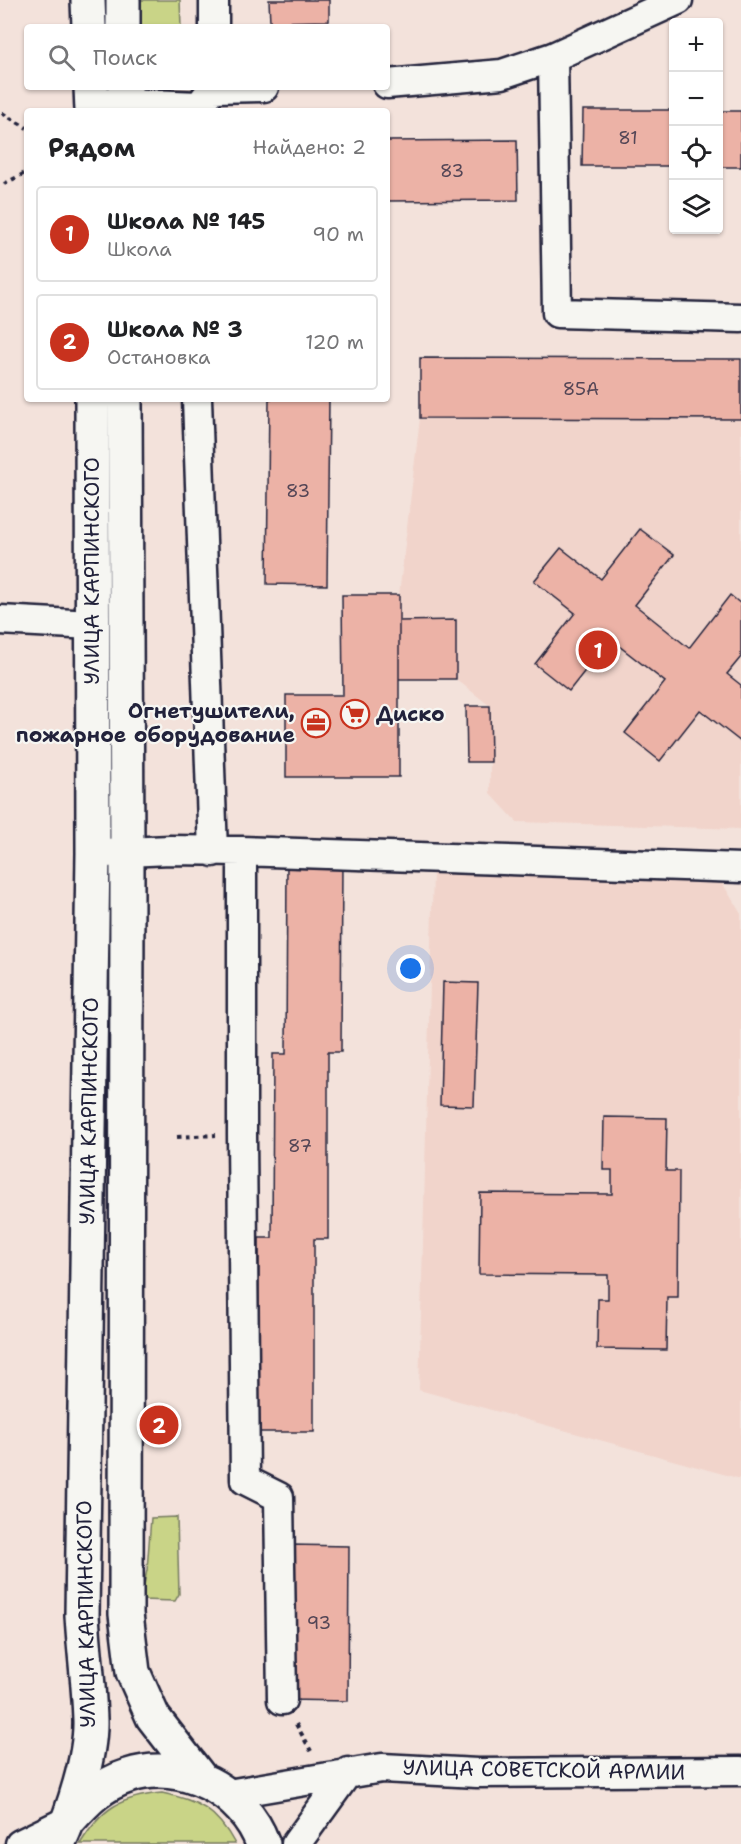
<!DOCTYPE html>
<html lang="ru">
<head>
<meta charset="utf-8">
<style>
  body { margin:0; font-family:"Shantell Sans",sans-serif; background:#f2f2f2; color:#202124 }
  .controls { position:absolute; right:18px; top:18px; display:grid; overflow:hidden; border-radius:6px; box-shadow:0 2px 4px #0004 }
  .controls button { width:54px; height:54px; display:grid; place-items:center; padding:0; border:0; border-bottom:2px solid #e0e0e0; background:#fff; color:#202124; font:30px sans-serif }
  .you { position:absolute; left:411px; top:969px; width:21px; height:21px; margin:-15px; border:4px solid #fff; border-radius:50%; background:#1a73e8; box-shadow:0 0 0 9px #1a73e833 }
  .badge { display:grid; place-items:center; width:39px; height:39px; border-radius:50%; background:#c8321e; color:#fff; font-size:20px; font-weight:700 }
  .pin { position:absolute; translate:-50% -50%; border:3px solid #fff; box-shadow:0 2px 6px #0006 }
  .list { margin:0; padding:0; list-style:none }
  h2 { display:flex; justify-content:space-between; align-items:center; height:78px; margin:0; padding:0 24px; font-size:26px }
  h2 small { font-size:20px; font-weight:400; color:#757577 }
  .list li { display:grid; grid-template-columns:39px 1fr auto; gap:18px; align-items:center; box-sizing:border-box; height:96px; margin:0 12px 12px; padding:0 12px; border:2px solid #e0e0e0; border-radius:6px }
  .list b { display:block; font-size:22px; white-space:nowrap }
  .list p { margin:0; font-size:20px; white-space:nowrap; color:#757577 }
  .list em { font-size:20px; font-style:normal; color:#757577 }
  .icon { flex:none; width:33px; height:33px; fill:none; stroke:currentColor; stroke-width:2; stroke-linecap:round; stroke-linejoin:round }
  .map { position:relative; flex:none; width:741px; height:1844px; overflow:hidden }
  .search { position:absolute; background:#fff; box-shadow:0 2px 4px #0004; left:24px; top:24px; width:366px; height:66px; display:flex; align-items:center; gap:15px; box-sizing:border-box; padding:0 21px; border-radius:6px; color:#757577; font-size:22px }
  .panel { position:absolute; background:#fff; box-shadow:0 2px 4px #0004; left:24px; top:108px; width:366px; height:294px; border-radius:6px }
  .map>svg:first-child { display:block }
  .built { fill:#f1d4cb }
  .green { fill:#c9d487; stroke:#767b61; stroke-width:1.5 }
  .building { fill:#ecb2a6; stroke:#22223b; stroke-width:1.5 }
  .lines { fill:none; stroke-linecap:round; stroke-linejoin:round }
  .minor-casing { stroke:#22223b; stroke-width:33 }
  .major-casing { stroke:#22223b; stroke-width:38 }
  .path { stroke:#22223b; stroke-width:4; stroke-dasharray:4.5 4.5; stroke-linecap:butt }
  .minor { stroke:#f6f6f2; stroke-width:28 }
  .major { stroke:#f6f6f2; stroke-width:33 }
  .labels { text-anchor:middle; stroke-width:4.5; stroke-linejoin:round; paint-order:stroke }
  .number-label { font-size:18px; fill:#544656 }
  .street-label { font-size:21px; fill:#22223b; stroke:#f6f6f2 }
  .poi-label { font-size:21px; font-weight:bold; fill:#22223b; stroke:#f6f6f2; text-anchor:end }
</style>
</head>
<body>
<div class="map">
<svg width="741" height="1844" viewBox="0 0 741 1844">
  <rect width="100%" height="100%" fill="#f3e2db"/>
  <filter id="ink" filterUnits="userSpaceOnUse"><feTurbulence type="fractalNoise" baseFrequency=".0167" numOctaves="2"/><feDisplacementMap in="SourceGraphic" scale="12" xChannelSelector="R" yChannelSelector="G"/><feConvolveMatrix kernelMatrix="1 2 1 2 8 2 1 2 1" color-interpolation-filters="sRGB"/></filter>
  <g filter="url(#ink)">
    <path class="built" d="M420 418 741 419V829L517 822 490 793V706L456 679V621H400L399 595Z
      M433 872 720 879 741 914V1479L419 1390Z"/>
    <path class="green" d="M141 0H180L181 27H136Z
      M177 1517 179 1594 175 1601 141 1600 147 1570 151 1518Z
      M162 1793C198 1800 217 1810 235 1844H80C102 1808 120 1797 162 1793Z"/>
    <path class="building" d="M269 0H329V21L270 22Z
      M583 110H674V166H582Z
      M718 111H741V167H718Z
      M517 140 518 200 387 201V141Z
      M420 358 741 359V419L420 418Z
      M269 399H329L327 585 267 584Z
      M640 529 674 555 635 605 689 648 730 595 741 604V657L727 674 741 685V742L700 710 660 761 625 733 665 682 610 639 569 691 535 664 575 613 534 581 561 548 601 579Z
      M342 595H399V777H286V695H343Z
      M456 620V679H399V621Z
      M466 706H490L491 762H467Z
      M287 859H342L341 1052H328V1239H314V1432H258L259 1238H272L273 1054H286Z
      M443 982 478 983 474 1106 440 1105Z
      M604 1117 667 1118 666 1171H679L678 1297H667L666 1350 597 1349 598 1299H608V1275L479 1274 480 1193 612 1194V1170H603Z
      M290 1545 349 1546 348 1701 288 1700Z"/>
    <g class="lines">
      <g class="minor-casing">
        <path id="minor" d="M214 27V0
          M553 57 557 313 741 318
          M387 84 502 74 553 57 678 0
          M103 102 199 106
          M199 111V106L213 88 264 87
          M197 399 213 852
          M0 620 92 625
          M242 851V1135L245 1480 279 1497 282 1700
          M104 853 170 850 242 851 741 868
          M228 1794 382 1768 477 1773 741 1771
          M20 1844 69 1820
          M296 1844 348 1772"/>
      </g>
      <g class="major-casing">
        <path id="major" d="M88 0 89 27
          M123 0V27
          M91 87 92 111
          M125 87V111
          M125 399 127 852 126 1614 133 1672 153 1717 201 1779
          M69 1820C86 1801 102 1784 128 1776 182 1758 244 1791 263 1844
          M58 1844C73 1812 91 1756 90 1720 89 1685 84 1650 82 1615L93 853 92 399"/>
      </g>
      <path class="path" d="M2 113 27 128
        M4 184 27 172
        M177 1137 216 1135
        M296 1724 311 1751"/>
      <use href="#minor" class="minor"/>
      <use href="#major" class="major"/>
    </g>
  </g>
  <defs>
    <g id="supermarket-ring" transform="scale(1.5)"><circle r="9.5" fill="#f6f6f2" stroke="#c8321e" stroke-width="1.5"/><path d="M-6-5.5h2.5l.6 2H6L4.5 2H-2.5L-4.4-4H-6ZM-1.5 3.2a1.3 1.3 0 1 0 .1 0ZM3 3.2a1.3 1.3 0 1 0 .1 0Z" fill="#c8321e"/></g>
    <g id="office-ring" transform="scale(1.5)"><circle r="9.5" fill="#f6f6f2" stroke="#c8321e" stroke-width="1.5"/><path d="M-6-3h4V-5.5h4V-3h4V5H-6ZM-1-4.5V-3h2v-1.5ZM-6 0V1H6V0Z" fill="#c8321e"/></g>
  </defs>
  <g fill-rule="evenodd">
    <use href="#supermarket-ring" x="355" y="714"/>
    <use href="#office-ring" x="316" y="723"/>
  </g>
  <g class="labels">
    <g class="number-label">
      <text x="628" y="144">81</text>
      <text x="452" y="177">83</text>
      <text x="581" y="395">85А</text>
      <text x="298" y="497">83</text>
      <text x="300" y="1152">87</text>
      <text x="319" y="1629">93</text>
    </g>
    <g class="street-label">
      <text transform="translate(92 571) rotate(-90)" y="7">УЛИЦА КАРПИНСКОГО</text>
      <text transform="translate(89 1111) rotate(-89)" y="7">УЛИЦА КАРПИНСКОГО</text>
      <text transform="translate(86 1614) rotate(-91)" y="7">УЛИЦА КАРПИНСКОГО</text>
      <text transform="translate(544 1770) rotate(1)" y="7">УЛИЦА СОВЕТСКОЙ АРМИИ</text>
    </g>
    <g class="poi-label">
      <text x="295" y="718">Огнетушители,<tspan x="295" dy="24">пожарное оборудование</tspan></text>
      <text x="376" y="721" text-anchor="start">Диско</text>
    </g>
  </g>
</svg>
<div class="controls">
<button>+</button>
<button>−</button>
<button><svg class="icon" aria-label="locate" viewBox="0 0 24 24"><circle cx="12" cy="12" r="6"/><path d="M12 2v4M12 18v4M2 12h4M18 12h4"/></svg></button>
<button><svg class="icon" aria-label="layers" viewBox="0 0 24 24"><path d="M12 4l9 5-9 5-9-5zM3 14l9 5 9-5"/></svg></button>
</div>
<div class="you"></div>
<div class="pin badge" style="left:598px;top:650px">1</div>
<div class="pin badge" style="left:159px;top:1425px">2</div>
<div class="search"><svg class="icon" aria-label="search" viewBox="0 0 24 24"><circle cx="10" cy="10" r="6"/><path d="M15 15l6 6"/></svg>Поиск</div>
<section class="panel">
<h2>Рядом<small>Найдено: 2</small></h2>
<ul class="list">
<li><span class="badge">1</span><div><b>Школа № 145</b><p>Школа</p></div><em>90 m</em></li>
<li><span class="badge">2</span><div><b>Школа № 3</b><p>Остановка</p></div><em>120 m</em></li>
</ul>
</section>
</div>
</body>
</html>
